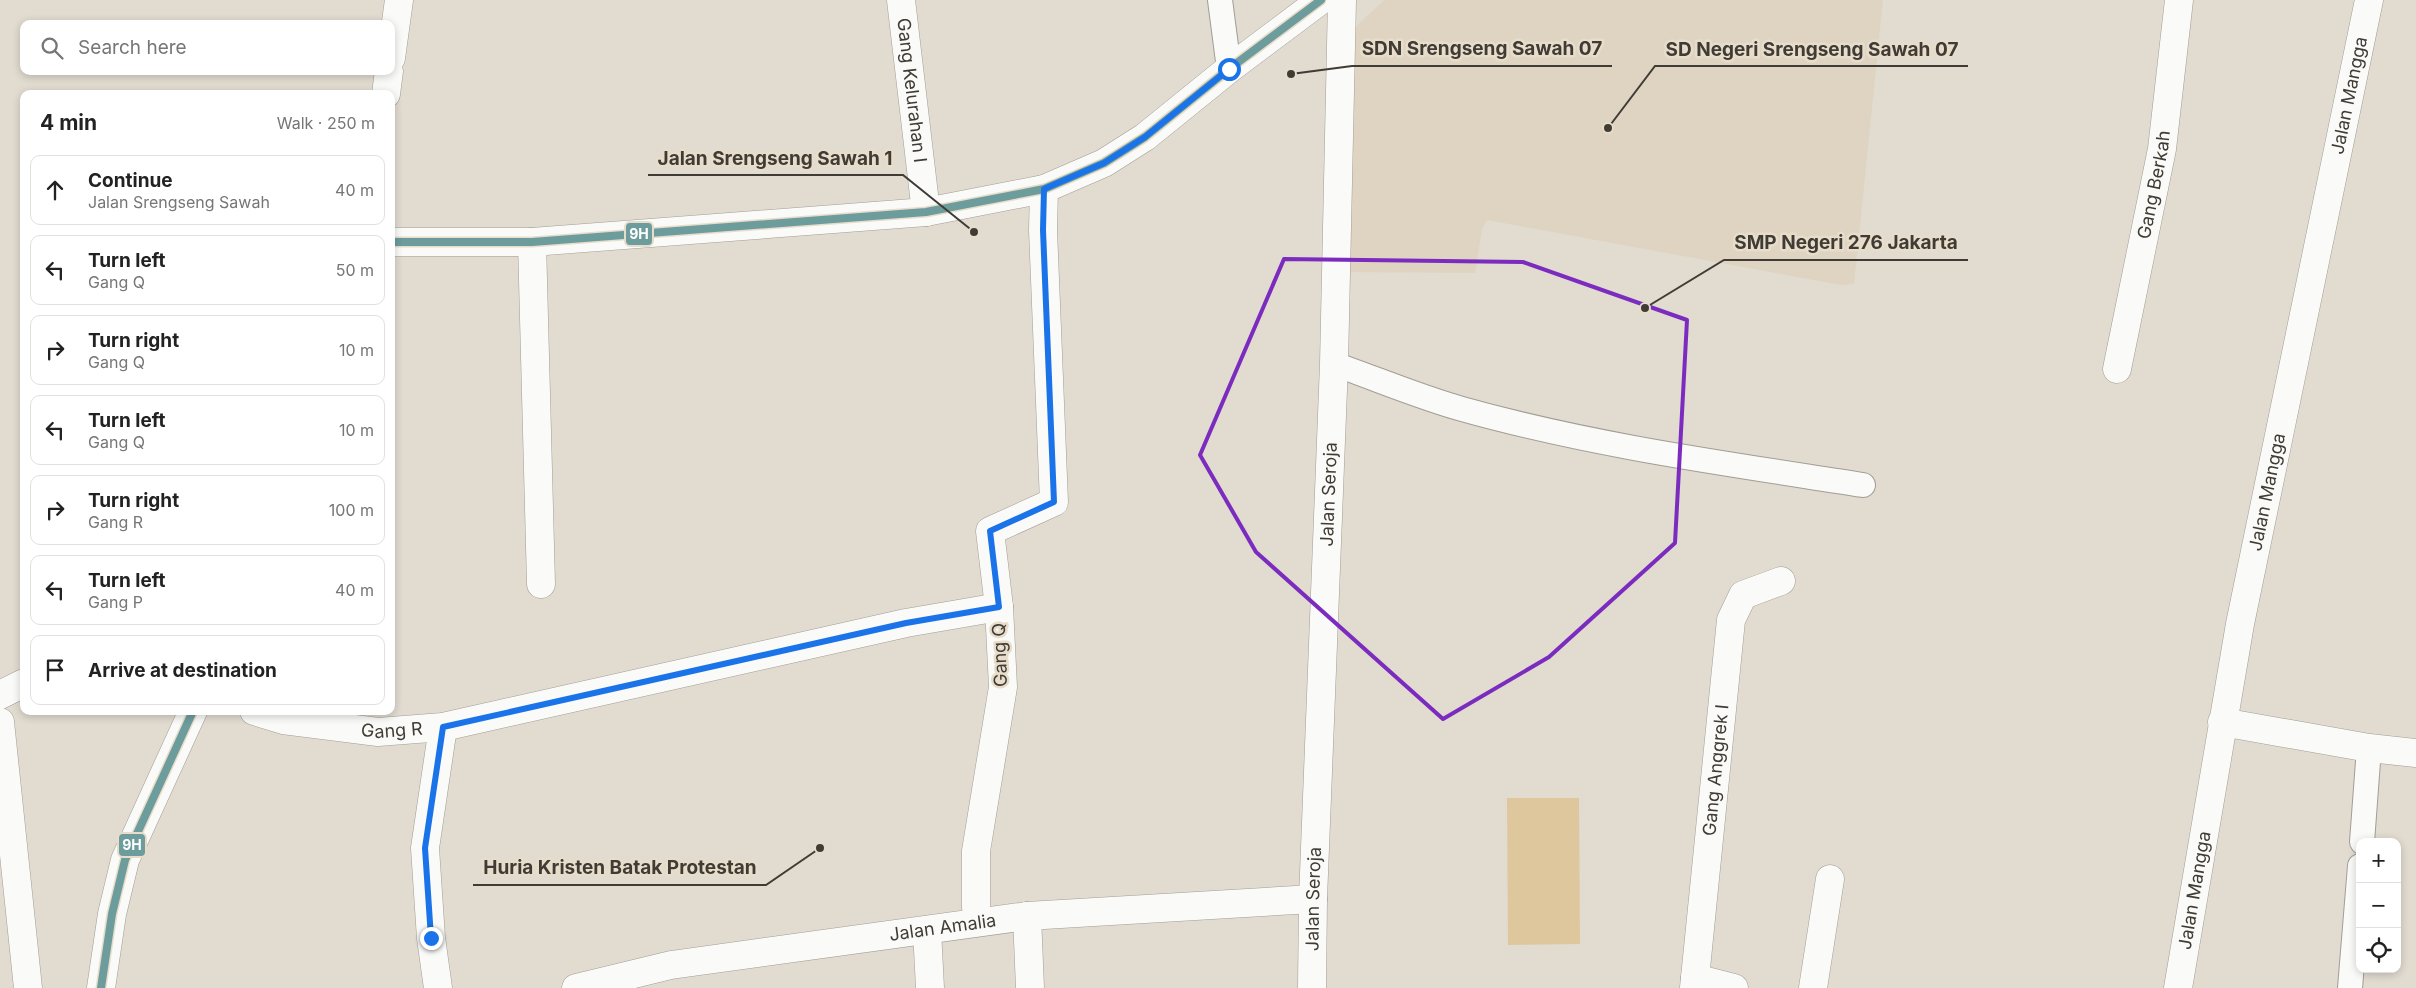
<!DOCTYPE html>
<html lang="en">
<head>
<meta charset="utf-8">
<style>
  body { margin:0; font-family:Inter,sans-serif; background:#f2f2f2; color:#222 }
  .controls { position:absolute; right:15px; bottom:15px; display:grid; overflow:hidden; border-radius:10px; box-shadow:0 2px 8px #0003 }
  .controls button { width:45px; height:45px; display:grid; place-items:center; padding:0; border:0; border-bottom:1px solid #e0e0e0; background:#fff; color:#222; font:25px sans-serif }
  .stop { position:absolute; width:15px; height:15px; margin:-11px; border:4px solid #1a73e8; border-radius:50%; background:#fff }
  .stop.end { background:#1a73e8; border-color:#fff; box-shadow:0 1px 5px #0008 }
  .list { margin:0; padding:0; list-style:none }
  h2 { display:flex; justify-content:space-between; align-items:center; height:65px; margin:0; padding:0 20px; font-size:21px }
  h2 small { font-size:16px; font-weight:400; color:#767676 }
  .list li { display:grid; grid-template-columns:32px 1fr auto; gap:15px; align-items:center; box-sizing:border-box; height:70px; margin:0 10px 10px; padding:0 10px; border:1px solid #e0e0e0; border-radius:10px }
  .list b { display:block; font-size:19px; white-space:nowrap }
  .list p { margin:0; font-size:16px; white-space:nowrap; color:#767676 }
  .list em { font-size:16px; font-style:normal; color:#767676 }
  .icon { flex:none; width:28px; height:28px; fill:none; stroke:currentColor; stroke-width:2; stroke-linecap:round; stroke-linejoin:round }
  .map { position:relative; flex:none; width:2416px; height:988px; overflow:hidden }
  .search { position:absolute; background:#fff; box-shadow:0 2px 8px #0003; left:20px; top:20px; width:375px; height:55px; display:flex; align-items:center; gap:12px; box-sizing:border-box; padding:0 18px; border-radius:10px; color:#767676; font-size:19px }
  .panel { position:absolute; background:#fff; box-shadow:0 2px 8px #0003; left:20px; top:90px; width:375px; height:625px; border-radius:10px }
  .map>svg:first-child { display:block }
  .built { fill:#dfd4c1 }
  .green { fill:#dec79d }
  .lines { fill:none; stroke-linecap:round; stroke-linejoin:round }
  .service-casing { stroke:#a29d95; stroke-width:26 }
  .minor-casing { stroke:#a29d95; stroke-width:29 }
  .tertiary-casing { stroke:#a29d95; stroke-width:29 }
  .secondary-casing { stroke:#a29d95; stroke-width:29 }
  .primary-casing { stroke:#a29d95; stroke-width:29 }
  .service { stroke:#fafaf8; stroke-width:24 }
  .minor { stroke:#fafaf8; stroke-width:28 }
  .tertiary { stroke:#fafaf8; stroke-width:28 }
  .secondary { stroke:#fafaf8; stroke-width:28 }
  .primary { stroke:#fafaf8; stroke-width:28 }
  .bus-1-casing { stroke:#e7ddca; stroke-width:11 }
  .bus-1 { stroke:#6d9c9d; stroke-width:8 }
  .route { stroke:#1a73e8; stroke-width:6 }
  .marked { fill:none; stroke:#7b2cbf; stroke-width:4; stroke-linejoin:round }
  .labels { text-anchor:middle; stroke-width:5; stroke-linejoin:round; paint-order:stroke }
  .street-label { font-size:18px; fill:#403c35; stroke:#e7ddca }
  .leader { fill:none; stroke:#403c35; stroke-width:2 }
  .callout-dot { fill:#403c35; stroke:#e7ddca; stroke-width:2 }
  .callout-label { font-size:19px; text-anchor:middle; font-weight:bold; fill:#403c35; stroke:#e7ddca; stroke-width:5; stroke-linejoin:round; paint-order:stroke }
  .line-badge { stroke:#e7ddca; stroke-width:2 }
  .badge-label { font-size:14px; text-anchor:middle; font-weight:bold; fill:#fff }
</style>
</head>
<body>
<div class="map">
<svg width="2416" height="988" viewBox="0 0 2416 988">
  <rect width="100%" height="100%" fill="#e1dbd0"/>
  <path class="built" d="M1384 0H1883L1854 284 1841 285 1487 220 1482 229 1475 273 1349 272 1345 37Z"/>
  <path class="green" d="M1507 798H1579L1580 944 1508 945Z"/>
  <g class="lines">
    <g class="service-casing">
      <path id="service" d="M1220 0 1229 69
        M1334 364C1377 379 1419 397 1462 409 1594 446 1729 464 1863 485
        M2362 842 2369 748
        M2350 988 2360 866"/>
    </g>
    <g class="minor-casing">
      <g id="minor">
        <path id="s1" d="M901 0 926 212"/>
        <path d="M532 242 541 584"/>
        <path id="s2" d="M2117 369 2162 149 2179 0"/>
        <path id="s3" d="M254 711 283 720 378 732 443 727 906 623 999 607"/>
        <path d="M2222 722 2369 748 2416 753"/>
        <path d="M1027 916 1030 988"/>
        <path d="M978 922 976 907V851L1003 687 999 607 990 531 1054 502 1043 230 1044 189"/>
        <path d="M927 930 930 988"/>
        <path d="M1695 978 1734 988"/>
        <path d="M438 988 431 938 425 848 443 727"/>
        <path id="s4" d="M576 988 671 965 1027 916 1313 899"/>
        <path id="s5" d="M1312 988 1313 899 1334 364 1342 0"/>
        <path id="s6" d="M1694 988 1731 620 1743 595 1781 581"/>
        <path d="M1813 988 1830 879"/>
      </g>
    </g>
    <g class="tertiary-casing">
      <g id="tertiary">
        <path d="M391 242H532L926 212 1044 189 1104 163 1145 137 1229 69 1321 0"/>
        <path id="s7" d="M2178 988 2240 624 2369 0"/>
      </g>
    </g>
    <g class="secondary-casing">
      <path id="secondary" d="M391 58 399 0
        M386 94 389 71
        M101 988 112 914 125 860 193 711"/>
    </g>
    <g class="primary-casing">
      <path id="primary" d="M0 695 24 683
        M0 722 28 988"/>
    </g>
    <use href="#service" class="service"/>
    <use href="#minor" class="minor"/>
    <use href="#tertiary" class="tertiary"/>
    <use href="#secondary" class="secondary"/>
    <use href="#primary" class="primary"/>
    <g class="bus-1-casing">
      <path id="bus-1" d="M391 242H532L926 212 1044 189 1104 163 1145 137 1229 69 1321 0
        M101 988 112 914 125 860 193 711"/>
    </g>
    <use href="#bus-1" class="bus-1"/>
  </g>
  <g class="lines">
    <path class="route" d="M431 938 425 848 443 727 906 623 999 607 990 531 1054 502 1043 230 1044 189 1104 163 1145 137 1229 69"/>
  </g>
  <path class="marked" d="M1284 259 1523 262 1687 320 1675 543 1549 657 1443 719 1256 552 1200 455Z"/>
  <g class="labels">
    <g class="street-label">
      <text dy="6" stroke="none"><textPath href="#s1" startOffset="91">Gang Kelurahan I</textPath></text>
      <text dy="6" stroke="none"><textPath href="#s7" startOffset="909">Jalan Mangga</textPath></text>
      <text dy="6" stroke="none"><textPath href="#s2" startOffset="188">Gang Berkah</textPath></text>
      <text dy="6" stroke="none"><textPath href="#s7" startOffset="504">Jalan Mangga</textPath></text>
      <text dy="6" stroke="none"><textPath href="#s5" startOffset="494">Jalan Seroja</textPath></text>
      <text transform="translate(1000 655) rotate(-92)" y="6">Gang Q</text>
      <text dy="6" stroke="none"><textPath href="#s3" startOffset="140">Gang R</textPath></text>
      <text dy="6" stroke="none"><textPath href="#s6" startOffset="219">Gang Anggrek I</textPath></text>
      <text dy="6" stroke="none"><textPath href="#s7" startOffset="99">Jalan Mangga</textPath></text>
      <text dy="6" stroke="none"><textPath href="#s5" startOffset="89">Jalan Seroja</textPath></text>
      <text dy="6" stroke="none"><textPath href="#s4" startOffset="372">Jalan Amalia</textPath></text>
    </g>
  </g>
  <path class="leader" d="M1291 74L1352 66H1612M1608 128L1655 66H1968M974 232L903 175H648M1645 308L1724 260H1968M820 848L766 885H473"/>
  <g class="callout-dot">
    <circle cx="1291" cy="74" r="5"/>
    <circle cx="1608" cy="128" r="5"/>
    <circle cx="974" cy="232" r="5"/>
    <circle cx="1645" cy="308" r="5"/>
    <circle cx="820" cy="848" r="5"/>
  </g>
  <g class="callout-label">
    <text x="1482" y="55">SDN Srengseng Sawah 07</text>
    <text x="1812" y="56">SD Negeri Srengseng Sawah 07</text>
    <text x="775" y="165">Jalan Srengseng Sawah 1</text>
    <text x="1846" y="249">SMP Negeri 276 Jakarta</text>
    <text x="620" y="874">Huria Kristen Batak Protestan</text>
  </g>
  <g class="line-badge">
    <rect x="625" y="222" width="28" height="24" rx="5" fill="#6d9c9d"/>
    <rect x="118" y="833" width="28" height="24" rx="5" fill="#6d9c9d"/>
  </g>
  <g class="badge-label">
    <text x="639" y="239">9H</text>
    <text x="132" y="850">9H</text>
  </g>
</svg>
<div class="controls">
<button>+</button>
<button>−</button>
<button><svg class="icon" aria-label="locate" viewBox="0 0 24 24"><circle cx="12" cy="12" r="6"/><path d="M12 2v4M12 18v4M2 12h4M18 12h4"/></svg></button>
</div>
<div class="stop" style="left:1229px;top:69px"></div>
<div class="stop end" style="left:431px;top:938px"></div>
<div class="search"><svg class="icon" aria-label="search" viewBox="0 0 24 24"><circle cx="10" cy="10" r="6"/><path d="M15 15l6 6"/></svg>Search here</div>
<section class="panel">
<h2>4 min<small>Walk · 250 m</small></h2>
<ul class="list">
<li><svg class="icon" aria-label="ahead" viewBox="0 0 24 24"><path d="M12 20V5M6 11l6-6 6 6"/></svg><div><b>Continue</b><p>Jalan Srengseng Sawah</p></div><em>40 m</em></li>
<li><svg class="icon" aria-label="left" viewBox="0 0 24 24"><path d="M17 20v-9H6M10 6l-5 5 5 5"/></svg><div><b>Turn left</b><p>Gang Q</p></div><em>50 m</em></li>
<li><svg class="icon" aria-label="right" viewBox="0 0 24 24"><path d="M7 20v-9h11M14 6l5 5-5 5"/></svg><div><b>Turn right</b><p>Gang Q</p></div><em>10 m</em></li>
<li><svg class="icon" aria-label="left" viewBox="0 0 24 24"><path d="M17 20v-9H6M10 6l-5 5 5 5"/></svg><div><b>Turn left</b><p>Gang Q</p></div><em>10 m</em></li>
<li><svg class="icon" aria-label="right" viewBox="0 0 24 24"><path d="M7 20v-9h11M14 6l5 5-5 5"/></svg><div><b>Turn right</b><p>Gang R</p></div><em>100 m</em></li>
<li><svg class="icon" aria-label="left" viewBox="0 0 24 24"><path d="M17 20v-9H6M10 6l-5 5 5 5"/></svg><div><b>Turn left</b><p>Gang P</p></div><em>40 m</em></li>
<li><svg class="icon" aria-label="arrive" viewBox="0 0 24 24"><path d="M6 21V4h12l-3 4 3 4H6"/></svg><div><b>Arrive at destination</b></div></li>
</ul>
</section>
</div>
</body>
</html>
